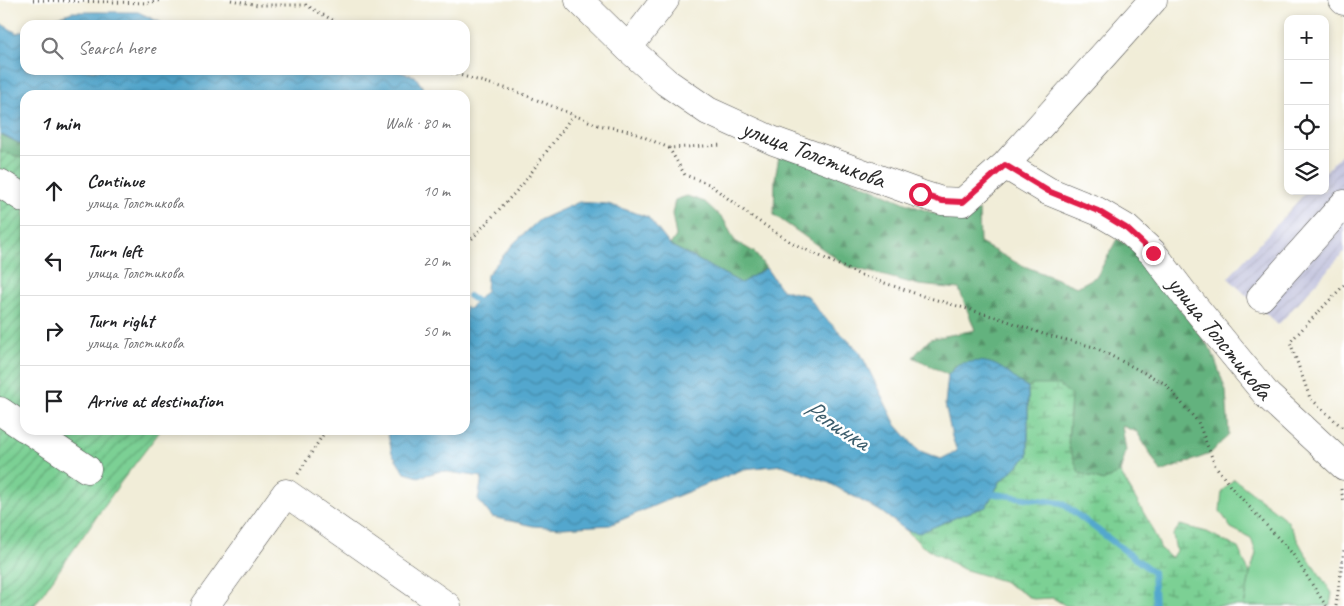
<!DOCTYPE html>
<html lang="en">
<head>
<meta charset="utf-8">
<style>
  body { margin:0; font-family:Caveat,sans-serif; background:#f6f6f6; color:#202124 }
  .controls { position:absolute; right:15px; top:15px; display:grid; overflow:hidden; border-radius:10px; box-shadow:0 2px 8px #0003 }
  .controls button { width:45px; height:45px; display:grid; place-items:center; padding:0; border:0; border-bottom:1px solid #e0e0e0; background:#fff; color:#202124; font:25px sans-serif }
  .stop { position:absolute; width:15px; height:15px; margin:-11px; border:4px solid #e11d48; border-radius:50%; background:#fff }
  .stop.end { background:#e11d48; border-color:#fff; box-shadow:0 1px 5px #0008 }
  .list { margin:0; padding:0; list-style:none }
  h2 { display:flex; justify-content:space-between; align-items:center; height:65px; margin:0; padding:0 20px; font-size:21px }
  h2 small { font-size:16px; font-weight:400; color:#757577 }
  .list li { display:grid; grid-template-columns:32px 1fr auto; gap:15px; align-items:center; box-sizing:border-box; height:70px; padding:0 20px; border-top:1px solid #e0e0e0 }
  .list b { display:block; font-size:19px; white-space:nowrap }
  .list p { margin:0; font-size:16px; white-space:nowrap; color:#757577 }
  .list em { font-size:16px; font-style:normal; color:#757577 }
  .icon { flex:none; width:28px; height:28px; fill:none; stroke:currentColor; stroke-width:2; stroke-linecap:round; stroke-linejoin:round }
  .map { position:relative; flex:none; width:1344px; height:606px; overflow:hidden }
  .search { position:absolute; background:#fff; box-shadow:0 2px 8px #0003; left:20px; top:20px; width:450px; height:55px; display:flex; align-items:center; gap:12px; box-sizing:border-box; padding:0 18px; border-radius:15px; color:#757577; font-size:19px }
  .panel { position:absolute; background:#fff; box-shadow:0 2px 8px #0003; left:20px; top:90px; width:450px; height:345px; border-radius:15px }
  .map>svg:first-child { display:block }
  .industrial { fill:url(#industrial-furrows) }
  .grass { fill:#7bd094; stroke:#537e60 }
  .forest { fill:url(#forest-firs); stroke:#486e54 }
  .wetland { fill:url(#wetland-marsh); stroke:#537e60 }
  .garden { fill:url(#garden-furrows); stroke:#537e60 }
  .water { fill:url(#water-waves); stroke:#3e697c }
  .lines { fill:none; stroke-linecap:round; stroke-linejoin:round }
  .stream { stroke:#52a7ce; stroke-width:6 }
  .minor-casing { stroke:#494845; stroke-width:29 }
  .path { stroke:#494845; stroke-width:3; stroke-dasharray:1 4; stroke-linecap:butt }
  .minor { stroke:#fff; stroke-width:28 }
  .route { stroke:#e11d48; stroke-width:6 }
  .labels { text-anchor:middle; stroke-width:5; stroke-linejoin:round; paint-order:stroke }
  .street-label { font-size:25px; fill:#2b2b2b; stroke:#fff }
  .water-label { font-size:26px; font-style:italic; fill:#3b5d6c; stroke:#fff }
</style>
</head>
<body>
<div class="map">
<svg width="1344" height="606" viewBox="0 0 1344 606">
  <defs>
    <pattern id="industrial-furrows" width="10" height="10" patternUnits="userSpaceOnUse" patternTransform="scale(1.25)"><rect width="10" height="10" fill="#c1c2dd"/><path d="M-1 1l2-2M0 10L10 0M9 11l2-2" fill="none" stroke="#a6a7be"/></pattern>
    <pattern id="forest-firs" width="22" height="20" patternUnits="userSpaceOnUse" patternTransform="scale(1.25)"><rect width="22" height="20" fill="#64b27e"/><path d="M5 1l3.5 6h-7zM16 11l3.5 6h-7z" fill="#539167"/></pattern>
    <pattern id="wetland-marsh" width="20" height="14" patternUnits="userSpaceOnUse" patternTransform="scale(1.25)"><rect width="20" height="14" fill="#7bd094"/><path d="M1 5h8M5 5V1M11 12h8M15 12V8" fill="none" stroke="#65a979"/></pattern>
    <pattern id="garden-furrows" width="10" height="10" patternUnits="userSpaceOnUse" patternTransform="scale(1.25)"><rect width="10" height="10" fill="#7bd094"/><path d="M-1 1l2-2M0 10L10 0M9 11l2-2" fill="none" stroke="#65a979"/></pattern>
    <pattern id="water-waves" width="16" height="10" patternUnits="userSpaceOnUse" patternTransform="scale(1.25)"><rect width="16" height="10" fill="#52a7ce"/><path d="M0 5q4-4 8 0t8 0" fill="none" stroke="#4488a7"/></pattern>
  </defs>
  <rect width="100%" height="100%" fill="#fff"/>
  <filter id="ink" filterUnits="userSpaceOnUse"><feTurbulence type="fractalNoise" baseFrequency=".02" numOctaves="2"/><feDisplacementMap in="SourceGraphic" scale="10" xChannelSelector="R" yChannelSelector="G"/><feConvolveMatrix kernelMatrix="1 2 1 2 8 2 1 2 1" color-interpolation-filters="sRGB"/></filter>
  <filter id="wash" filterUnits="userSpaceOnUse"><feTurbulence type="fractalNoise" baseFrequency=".0096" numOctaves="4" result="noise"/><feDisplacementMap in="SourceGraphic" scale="20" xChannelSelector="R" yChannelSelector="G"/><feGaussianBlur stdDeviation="1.12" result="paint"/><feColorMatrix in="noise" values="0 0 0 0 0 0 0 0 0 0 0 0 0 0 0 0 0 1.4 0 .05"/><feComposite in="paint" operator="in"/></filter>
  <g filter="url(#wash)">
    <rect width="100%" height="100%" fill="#f1edd8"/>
    <path class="industrial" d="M1344 151V252L1278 325 1228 278 1307 191H1325V172Z"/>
    <path class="grass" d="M1234 479 1287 520 1303 550 1332 593 1330 606H1244L1250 574 1256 553 1251 538 1231 528 1220 511 1222 491Z"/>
    <path class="forest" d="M0 134 25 146V159L0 151Z
      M779 156 816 164 908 204 950 219 979 210 980 243 1019 264 1077 287 1097 276 1117 239 1156 262 1178 306 1212 351 1226 391 1229 434 1210 454 1161 472 1137 432 1122 426 1126 451 1120 472 1103 481 1079 473 1068 444 1071 395 1033 385 1028 387 1017 382 1009 373 958 364 948 375 913 357 930 339 975 330 959 289 919 285 847 266 774 215 775 179Z
      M687 196 705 202 724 220 735 241 754 252 766 268 741 283 670 245 676 236 672 214 675 200Z"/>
    <path class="wetland" d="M1033 385H1059L1071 395 1068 444 1079 473 1103 481 1120 472 1149 522 1161 549 1171 558 1176 551 1173 535 1180 525 1207 532 1238 548 1250 574 1244 606H1066L1053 598 1033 599 1003 581 963 569 922 546 907 531 920 532 959 516 986 507 1000 482 1028 456V387Z"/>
    <path class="garden" d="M0 151 25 159V430H161L121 482 34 606H0Z"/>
    <path class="water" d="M72 12H138L162 23 163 25H35Z
      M0 23 17 33 25 30V70H392L415 76 428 95H25V146L0 134Z
      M579 202 608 204 648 217 670 245 741 283 766 268 781 289 808 296 821 314 860 352 896 425 918 450 941 459 957 451 952 437 945 404 948 375 958 364C978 360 991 359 1008 373 1016 379 1017 382 1028 387V456L1000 482 986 507 959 516 920 533 907 531 880 511 829 483 782 465 744 469 658 504 610 525 562 528 533 526 492 517 478 500 482 477 441 471 419 477 405 473 392 453 387 430H465V306L469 309 486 291 487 275 513 244 539 220Z"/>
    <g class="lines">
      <path class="stream" d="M469 296 483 305
        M987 493 1062 503 1153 572 1155 606"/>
    </g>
  </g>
  <g filter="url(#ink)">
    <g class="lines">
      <g class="minor-casing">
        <path id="minor" d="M579 0 628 48 666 82 708 111 774 141 920 194 942 201 963 202 1005 165 1153 0
          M1343 0 1344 1
          M628 48 665 0
          M1005 165 1048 191 1097 211 1126 228 1153 253 1185 295 1267 395 1344 466
          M0 183 25 199
          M1261 297 1344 204
          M0 411 25 428
          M29 430 87 469
          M205 606 286 493 447 606"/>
      </g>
      <path class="path" d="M33 0 148 3 161 0
        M231 0 258 5H306L341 25
        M442 70 515 91 598 125 630 131 669 148 722 145
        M669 148 685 175 709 184 752 217 792 243 858 274 923 296 1002 319 1043 334 1094 347 1164 383 1198 422 1215 465 1230 486 1292 553 1326 606
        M465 246 523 184 573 115
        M1344 285 1290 342 1310 398 1344 429
        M298 474 326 430
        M1341 489 1344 503
        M1336 606 1344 550"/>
      <use href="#minor" class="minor"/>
    </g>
  </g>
  <g class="lines" filter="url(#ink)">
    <path class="route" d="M920 194 942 201 963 202 1005 165 1048 191 1098 211 1126 228 1153 253"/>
  </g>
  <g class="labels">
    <g class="street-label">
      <text transform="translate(814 153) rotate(21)" y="9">улица Толстикова</text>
      <text transform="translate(1221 337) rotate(51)" y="9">улица Толстикова</text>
    </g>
    <g class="water-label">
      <text transform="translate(837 424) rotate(33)" y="9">Репинка</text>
    </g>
  </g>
</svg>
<div class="controls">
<button>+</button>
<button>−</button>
<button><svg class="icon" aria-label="locate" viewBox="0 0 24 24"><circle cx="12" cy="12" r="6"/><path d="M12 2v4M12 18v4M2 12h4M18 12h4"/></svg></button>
<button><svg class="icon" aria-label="layers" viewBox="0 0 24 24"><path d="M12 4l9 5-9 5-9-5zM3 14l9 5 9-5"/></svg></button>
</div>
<div class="stop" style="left:920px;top:194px"></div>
<div class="stop end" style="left:1153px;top:253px"></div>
<div class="search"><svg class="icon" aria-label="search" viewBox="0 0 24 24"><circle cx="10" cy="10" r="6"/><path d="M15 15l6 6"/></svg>Search here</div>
<section class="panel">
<h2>1 min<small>Walk · 80 m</small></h2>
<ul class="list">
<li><svg class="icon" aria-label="ahead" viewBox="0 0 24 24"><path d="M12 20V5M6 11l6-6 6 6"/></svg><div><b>Continue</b><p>улица Толстикова</p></div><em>10 m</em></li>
<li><svg class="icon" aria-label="left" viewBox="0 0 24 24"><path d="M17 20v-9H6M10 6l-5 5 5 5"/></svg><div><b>Turn left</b><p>улица Толстикова</p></div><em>20 m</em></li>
<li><svg class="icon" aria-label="right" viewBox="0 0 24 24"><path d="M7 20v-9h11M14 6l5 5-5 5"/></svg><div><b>Turn right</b><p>улица Толстикова</p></div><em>50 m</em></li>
<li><svg class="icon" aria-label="arrive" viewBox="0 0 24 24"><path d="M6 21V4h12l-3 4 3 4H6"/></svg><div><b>Arrive at destination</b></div></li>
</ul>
</section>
</div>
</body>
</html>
